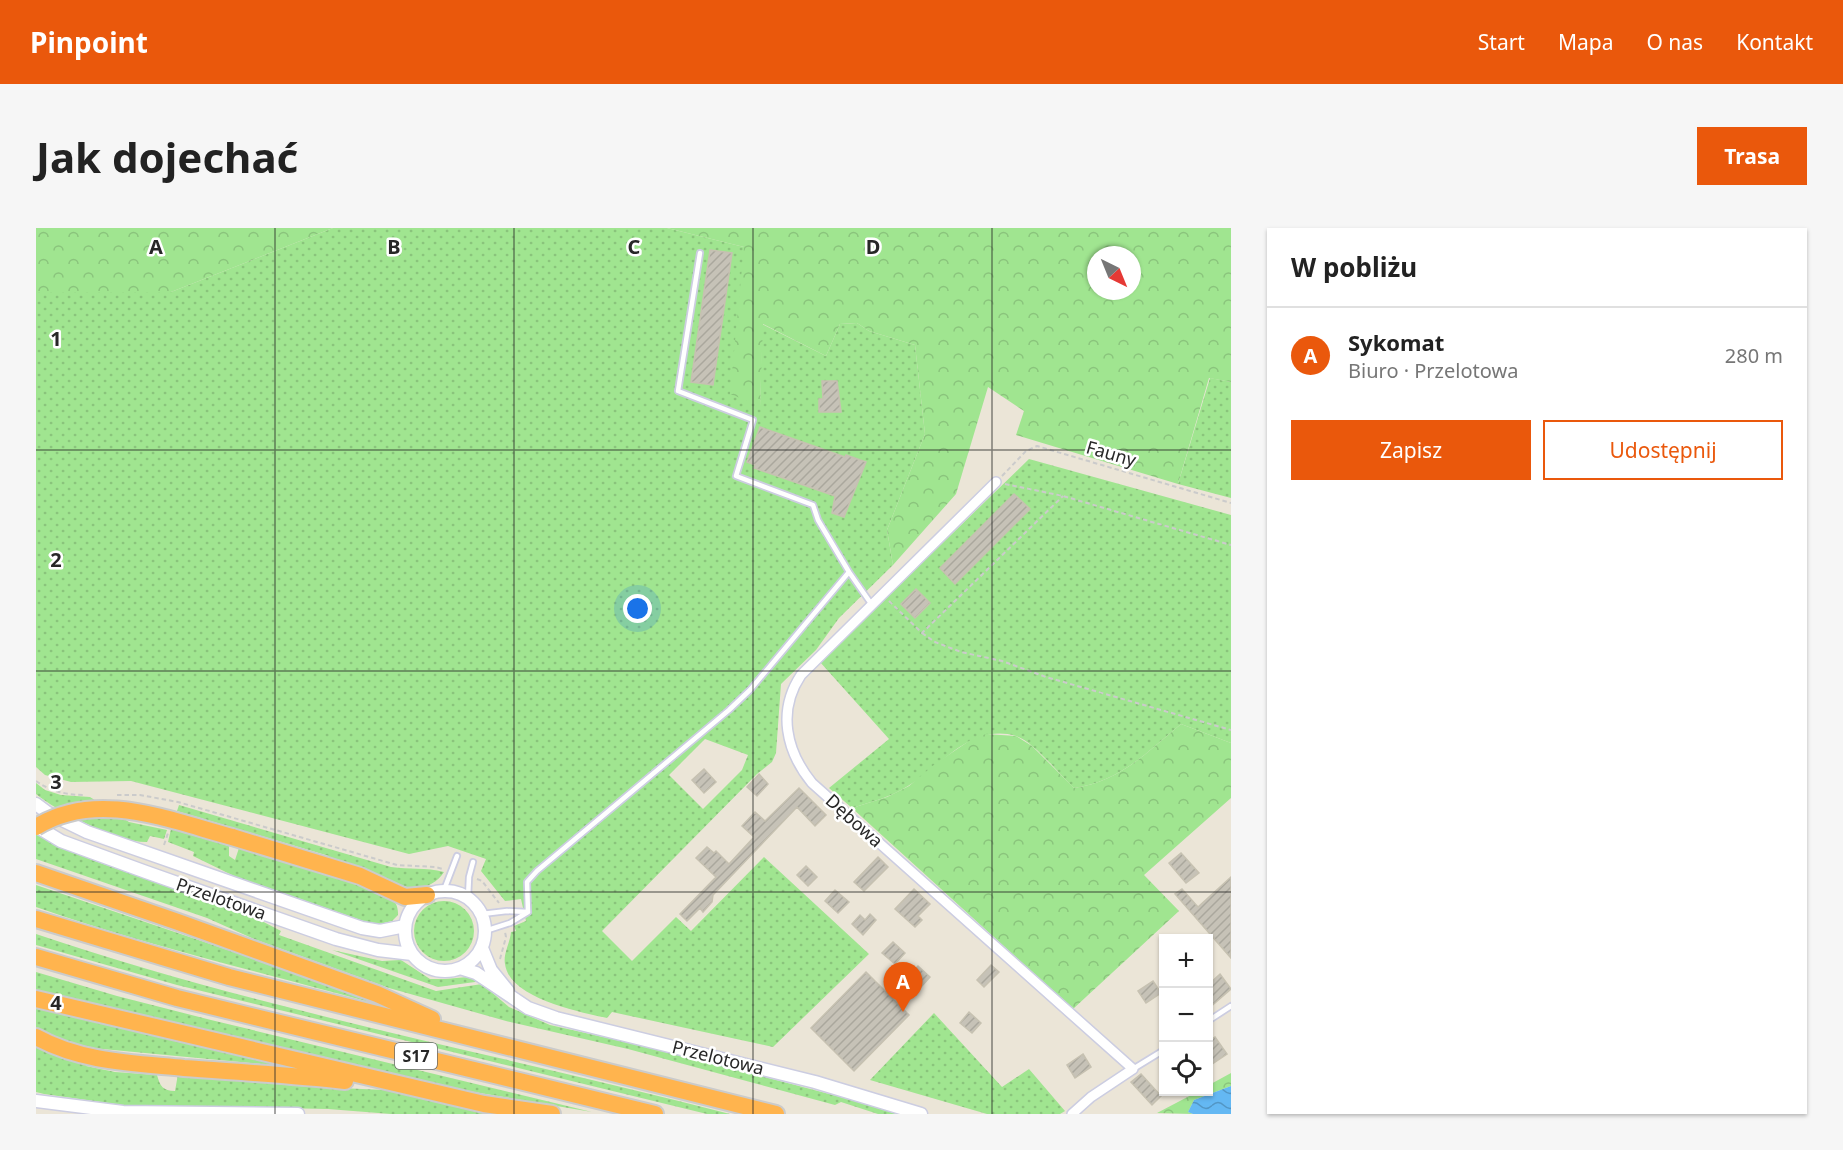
<!DOCTYPE html>
<html lang="pl">
<head>
<meta charset="utf-8">
<style>
  body { margin:0; font-family:"Noto Sans",sans-serif; background:#f6f6f6; color:#222 }
  .controls { position:absolute; right:18px; bottom:18px; display:grid; overflow:hidden; border-radius:0px; box-shadow:0 2px 4px #0004 }
  .controls button { width:54px; height:54px; display:grid; place-items:center; padding:0; border:0; border-bottom:2px solid #e0e0e0; background:#fff; color:#222; font:30px sans-serif }
  .compass { position:absolute; left:1051px; top:18px; width:54px; height:54px; border-radius:50%; background:#fff; box-shadow:0 2px 4px #0004; rotate:137deg }
  .you { position:absolute; left:602px; top:381px; width:21px; height:21px; margin:-15px; border:4px solid #fff; border-radius:50%; background:#1a73e8; box-shadow:0 0 0 9px #1a73e833 }
  .badge { display:grid; place-items:center; width:39px; height:39px; border-radius:50%; background:#ea580c; color:#fff; font-size:20px; font-weight:700 }
  .pin { position:absolute; translate:-50% -50px; filter:drop-shadow(0 2px 3px #0008) }
  .pin::after { content:''; position:absolute; top:32px; width:21px; height:18px; background:inherit; clip-path:polygon(0 0,100% 0,50% 100%) }
  .list { margin:0; padding:0; list-style:none }
  h2 { display:flex; justify-content:space-between; align-items:center; height:78px; margin:0; padding:0 24px; font-size:26px }
  h2 small { font-size:20px; font-weight:400; color:#767676 }
  .list li { display:grid; grid-template-columns:39px 1fr auto; gap:18px; align-items:center; box-sizing:border-box; height:96px; padding:0 24px; border-top:2px solid #e0e0e0 }
  .list b { display:block; font-size:22px; white-space:nowrap }
  .list p { margin:0; font-size:20px; white-space:nowrap; color:#767676 }
  .list em { font-size:20px; font-style:normal; color:#767676 }
  .actions { display:flex; gap:12px; padding:18px 24px }
  .actions a { flex:1; padding:14px 0; border:2px solid #ea580c; border-radius:0px; text-align:center; font-size:21px; color:#ea580c }
  .actions .main { background:#ea580c; color:#fff }
  .icon { flex:none; width:33px; height:33px; fill:none; stroke:currentColor; stroke-width:2; stroke-linecap:round; stroke-linejoin:round }
  .map { position:relative; flex:none; width:1195px; height:886px; overflow:hidden; border-radius:0px }
  header { display:flex; align-items:center; gap:36px; box-sizing:border-box; height:84px; padding:0 30px; background:#ea580c; color:#fff }
  header strong { font-size:28px }
  nav { display:flex; gap:33px; margin-inline-start:auto; font-size:21px }
  .intro { display:flex; align-items:center; justify-content:space-between; box-sizing:border-box; height:144px; padding:0 36px }
  h1 { margin:0; font-size:42px }
  .button { padding:15px 27px; border-radius:0px; background:#ea580c; color:#fff; font-size:21px; font-weight:700 }
  main { display:flex; gap:36px; padding:0 36px }
  aside { flex:1; background:#fff; border-radius:0px; box-shadow:0 2px 4px #0004 }
  .map>svg:first-child { display:block }
  .grass { fill:url(#grass-dots); fill-rule:evenodd }
  .forest { fill:url(#forest-crowns); fill-rule:evenodd }
  .water { fill:url(#water-waves) }
  .building { fill:url(#building-hatch); stroke:#c6c1b1; stroke-width:1.5 }
  .lines { fill:none; stroke-linecap:round; stroke-linejoin:round }
  .service-casing { stroke:#cccde1; stroke-width:8 }
  .minor-casing { stroke:#cccde1; stroke-width:12 }
  .tertiary-casing { stroke:#cccde1; stroke-width:15 }
  .motorway-casing { stroke:#cbcbcb; stroke-width:20 }
  .path { stroke:#cbcbcb; stroke-width:2; stroke-dasharray:4.5 3; stroke-linecap:butt }
  .service { stroke:#fff; stroke-width:4.5 }
  .minor { stroke:#fff; stroke-width:9 }
  .tertiary { stroke:#fff; stroke-width:12 }
  .motorway { stroke:#ffb44e; stroke-width:16 }
  .motorway-bridge-casing { stroke:#cbcbcb; stroke-width:20; stroke-linecap:butt }
  .motorway-bridge { stroke:#ffb44e; stroke-width:16 }
  .grid { fill:none; stroke:#272727; stroke-width:1.5; stroke-opacity:0.55 }
  .labels { text-anchor:middle; stroke-width:5; stroke-linejoin:round; paint-order:stroke }
  .shield { fill:#fff; stroke:#686868; stroke-width:1.5 }
  .shield-label { font-size:16px; font-weight:bold; fill:#272727 }
  .street-label { font-size:18px; fill:#272727; stroke:#fff }
  .grid-label { font-size:20px; text-anchor:middle; font-weight:bold; fill:#272727; stroke:#fff; stroke-width:5; stroke-linejoin:round; paint-order:stroke }
</style>
</head>
<body>
<header>
<strong>Pinpoint</strong>
<nav><a>Start</a><a>Mapa</a><a>O nas</a><a>Kontakt</a></nav>
</header>
<div class="intro"><h1>Jak dojechać</h1><a class="button">Trasa</a></div>
<main>
<div class="map">
<svg width="1195" height="886" viewBox="0 0 1195 886">
  <defs>
    <pattern id="grass-dots" width="8" height="8" patternUnits="userSpaceOnUse" patternTransform="scale(1.5)"><rect width="8" height="8" fill="#a0e590"/><path d="M2 2h.1M6 6h.1" fill="none" stroke="#8ac47c" stroke-width="1.8" stroke-linecap="round"/></pattern>
    <pattern id="forest-crowns" width="20" height="18" patternUnits="userSpaceOnUse" patternTransform="scale(1.5)"><rect width="20" height="18" fill="#a0e590"/><path d="M2 6a3 3 0 1 1 6 0M12 15a3 3 0 1 1 6 0" fill="none" stroke="#8ac47c"/></pattern>
    <pattern id="water-waves" width="16" height="10" patternUnits="userSpaceOnUse" patternTransform="scale(1.5)"><rect width="16" height="10" fill="#64b8f3"/><path d="M0 5q4-4 8 0t8 0" fill="none" stroke="#5296c5"/></pattern>
    <pattern id="building-hatch" width="6" height="6" patternUnits="userSpaceOnUse" patternTransform="scale(1.5)"><rect width="6" height="6" fill="#c6c2b7"/><path d="M-1 1l2-2M0 6l6-6M5 7l2-2" fill="none" stroke="#aaa79d"/></pattern>
  </defs>
  <rect width="100%" height="100%" fill="#ebe5d7"/>
  <path class="grass" d="M297 0H631L708 19 724 178 726 96 790 128 804 96 821 95 833 103 879 117 889 206 851 302 857 337 803 390 780 422 745 456 740 525 736 534 721 546 566 703 596 733 640 689 655 703 728 629 833 726 737 819 576 784 571 790C544 784 473 770 469 736 467 726 474 715 475 704L480 703 478 698 490 693 485 671 469 673 445 643 450 631 412 618 373 626 95 553 35 554 9 547 0 539V64H135ZM669 511 712 527 706 542 667 581 633 547Z
    M1174 150 1195 154V270L1142 256Z
    M993 231 1195 287V515L1145 496C1110 525 1085 553 1038 560 1023 546 998 514 980 508 934 495 906 538 872 558 855 569 835 574 816 580L793 560 853 511 784 434Z
    M0 555 9 562 25 567 54 569 93 594 131 602 128 611 114 608 111 614C84 615 20 583 0 566Z
    M143 577 355 639C373 642 390 639 408 644 400 657 382 664 368 658L367 659C342 647 319 637 293 630V628L141 583Z
    M135 601 193 618V628L199 632 203 620 339 661C351 667 363 671 362 687L356 693 339 697 198 648 157 628 158 624 132 614Z
    M0 606 56 632 218 689 245 703 243 707 400 763 446 756 473 779 514 797 634 824 869 886H842L805 874 799 877 592 821 470 793 353 760 218 711 171 690 0 631Z
    M0 657 286 754 340 776C226 744 111 718 0 679Z
    M378 703a30 30 0 1 1 60 0a30 30 0 1 1-60 0Z
    M0 706C227 783 463 826 694 886H671L141 757 0 717Z
    M296 722 346 733 365 732 394 751H409L432 749 441 752 439 754 402 759Z
    M0 744 81 768 175 792 556 884 426 862 0 764Z
    M0 779 60 791 258 839 56 820 50 838 79 844 121 847C124 858 127 863 139 863L142 846 261 858 348 862 462 886H355L292 881 86 877 8 866 0 864Z
    M898 785 966 859 993 841 1029 883 1024 886H951L834 852Z"/>
  <path class="forest" d="M0 0H297L135 64H0Z
    M631 0H1195V154L1173 150 1142 256 980 207 988 183 952 159 920 266 857 337 851 302 889 206 879 117 833 103 821 95 804 96 790 128 727 96 724 178 694 166 708 19ZM1060 27H1096V63H1060Z
    M1145 496 1195 515V570L1108 647 1143 683 1037 781 816 580 851 569 873 558 899 536 936 511 950 506 980 508 996 518 1038 560C1085 553 1110 525 1145 496Z
    M1195 845V858L1158 872 1152 884 1157 886 1121 885 1161 864H1172L1173 857Z"/>
  <path class="water" d="M1195 858V886H1157L1152 884 1158 872Z"/>
  <path class="building" d="M674 22 696 25 677 157 655 154Z
    M786 153H801L805 184H783V171H787Z
    M724 199 809 229 810 227 830 234 808 289 796 285 799 268 718 240 719 237 711 234Z
    M978 266 994 281 919 356 904 340Z
    M880 361 894 375 879 390 865 376Z
    M668 541 680 554 668 565 656 552Z
    M723 546 732 556 721 568 711 559Z
    M763 560 790 587 779 598 761 579 677 667 676 674 667 684 664 680 651 693 644 686 680 649 660 630 671 619 678 625 680 623 693 636 718 609 706 598 719 584 729 593Z
    M1145 625 1163 645 1150 655 1133 635Z
    M842 629 852 639 828 663 818 654Z
    M770 638 781 649 772 658 761 647Z
    M1195 649V730L1139 666 1146 661 1162 679Z
    M878 661 894 676 882 688 886 692 879 699 859 681Z
    M799 662 813 674 802 685 789 673Z
    M834 686 840 692 827 707 816 696 824 687 829 692Z
    M857 714 869 725 859 736 846 725Z
    M955 737 963 744 948 759 941 752Z
    M882 738 894 749 885 759 873 748Z
    M830 744 873 787 818 843 775 800Z
    M1184 746 1195 761 1173 780V756Z
    M1117 753 1125 765 1110 775 1102 763Z
    M933 784 945 795 936 805 924 795Z
    M1179 809 1191 826 1173 838V813Z
    M1047 826 1055 839 1039 850 1031 837Z
    M1105 846 1125 868 1116 877 1095 854Z"/>
  <g class="lines">
    <g class="service-casing">
      <path id="service" d="M813 344 836 377
        M408 662 421 628
        M432 670 433 649 437 634
        M492 684 491 654 501 643 693 482 714 462 813 344 782 292 777 277 700 248 717 192 642 163 664 25
        M446 686 471 683 492 684
        M449 703 474 695 492 684
        M1172 793 1195 778
        M1097 841 1128 822"/>
    </g>
    <g class="minor-casing">
      <path id="minor" d="M960 254 765 447C741 483 750 523 776 555L1097 841 1055 869 1036 886"/>
    </g>
    <g class="tertiary-casing">
      <path id="tertiary" d="M0 576 12 585 51 604 326 700 344 703 369 698
        M0 598 25 613 110 644 300 711 342 722 376 726
        M369 703a40 40 0 1 1 80 0a40 40 0 1 1-80 0Z
        M446 720 455 742 472 763
        M424 740 440 745 492 780 520 790 779 854 885 886
        M0 873 87 884 262 886"/>
    </g>
    <g class="motorway-casing">
      <path id="motorway" d="M196 609 324 648 369 669 391 667
        M0 645 142 694 341 766 396 791
        M0 691 193 749 740 886
        M0 729 141 770 619 886
        M0 771 448 876 516 886
        M0 809C45 834 97 835 148 840 201 844 255 847 309 853"/>
    </g>
    <path class="path" d="M966 248 990 223 1001 218 1195 275
      M969 256 1027 268 1195 317
      M853 373 886 405 1027 268
      M886 405 899 414 925 424 966 433 1010 449 1195 502
      M0 553C14 563 31 567 48 567
      M81 567H104L142 574 361 637 399 639 407 641
      M128 617 132 605
      M441 651 446 653 463 675
      M464 731 470 709 469 704"/>
    <use href="#service" class="service"/>
    <use href="#minor" class="minor"/>
    <use href="#tertiary" class="tertiary"/>
    <use href="#motorway" class="motorway"/>
    <g class="motorway-bridge-casing">
      <path id="motorway-bridge" d="M0 599C61 561 132 592 196 609"/>
    </g>
    <use href="#motorway-bridge" class="motorway-bridge"/>
  </g>
  <path class="grid" d="M239 0V886M478 0V886M717 0V886M956 0V886M0 222H1195M0 443H1195M0 664H1195"/>
  <g class="labels">
    <rect class="shield" x="359" y="815" width="42" height="26" rx="4.5"/>
    <g class="shield-label">
      <text x="380" y="834">S17</text>
    </g>
    <g class="street-label">
      <text transform="translate(1075 226) rotate(16)" y="6">Fauny</text>
      <text transform="translate(818 593) rotate(42)" y="6">Dębowa</text>
      <text transform="translate(185 671) rotate(19)" y="6">Przelotowa</text>
      <text transform="translate(682 830) rotate(14)" y="6">Przelotowa</text>
    </g>
  </g>
  <g class="grid-label">
    <text x="120" y="26">A</text>
    <text x="358" y="26">B</text>
    <text x="598" y="26">C</text>
    <text x="837" y="26">D</text>
    <text x="20" y="118">1</text>
    <text x="20" y="339">2</text>
    <text x="20" y="561">3</text>
    <text x="20" y="782">4</text>
  </g>
</svg>
<div class="controls">
<button>+</button>
<button>−</button>
<button><svg class="icon" aria-label="locate" viewBox="0 0 24 24"><circle cx="12" cy="12" r="6"/><path d="M12 2v4M12 18v4M2 12h4M18 12h4"/></svg></button>
</div>
<svg class="compass" viewBox="-18 -18 36 36"><path d="M0-13l5 13h-10z" fill="#e53935"/><path d="M0 13l5-13h-10z" fill="#767676"/></svg>
<div class="you"></div>
<div class="pin badge" style="left:867px;top:784px">A</div>
</div>
<aside>
<h2>W pobliżu<small></small></h2>
<ul class="list">
<li><span class="badge">A</span><div><b>Sykomat</b><p>Biuro · Przelotowa</p></div><em>280 m</em></li>
</ul>
<div class="actions"><a class="main">Zapisz</a><a>Udostępnij</a></div>
</aside>
</main>
</body>
</html>
